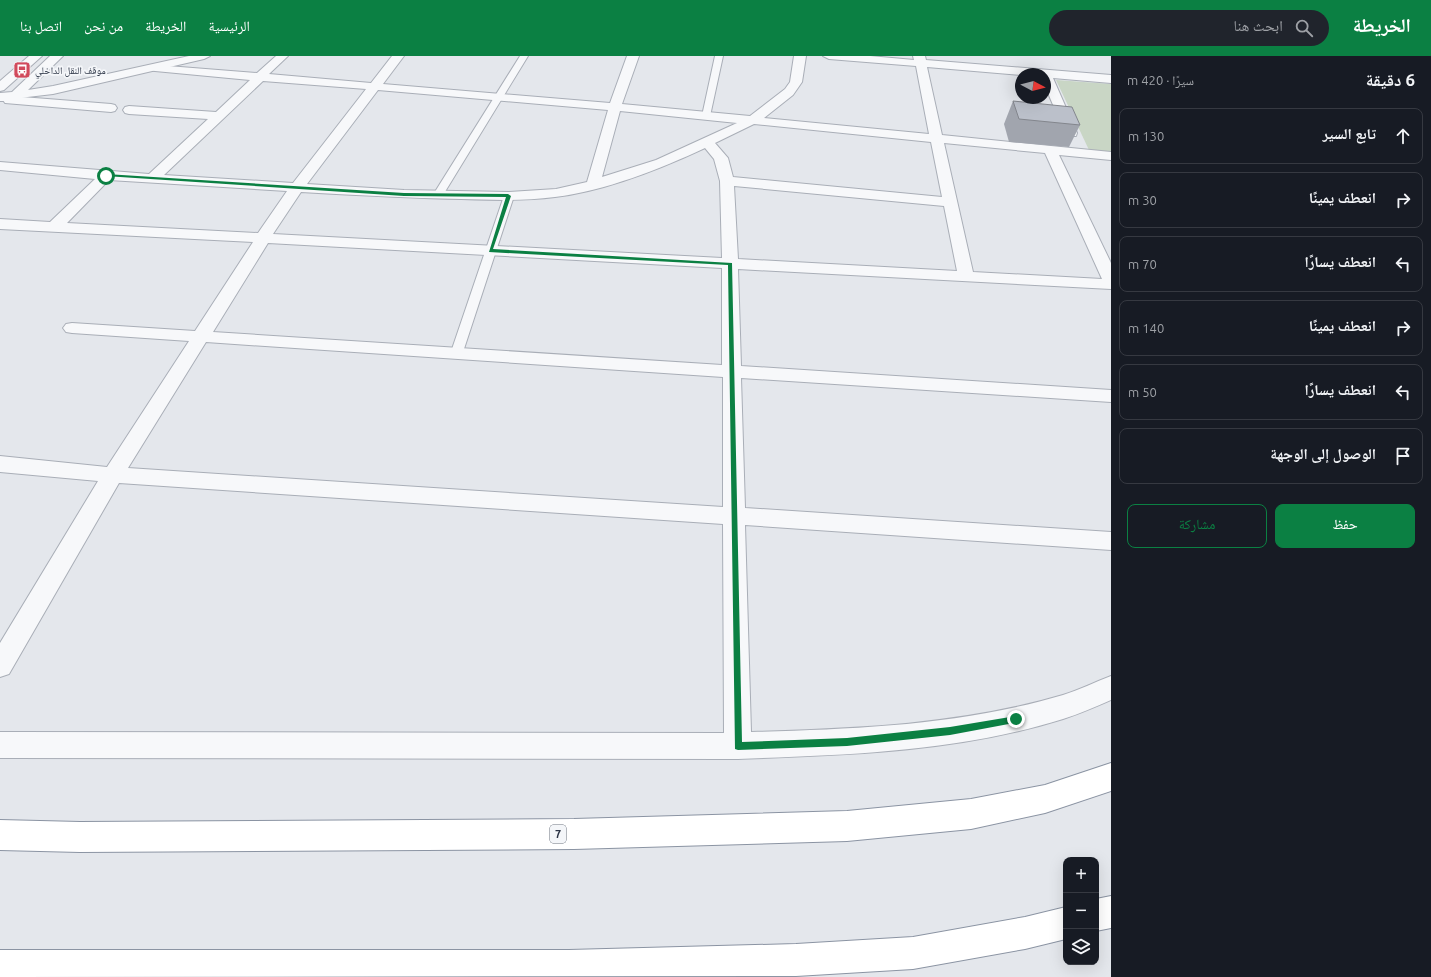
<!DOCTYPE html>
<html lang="ar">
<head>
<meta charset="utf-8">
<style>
  body { margin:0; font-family:Ubuntu,"Noto Naskh Arabic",sans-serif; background:#20242c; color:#f1f3f6; direction:rtl }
  .controls { position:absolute; right:12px; bottom:12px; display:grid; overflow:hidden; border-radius:8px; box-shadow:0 4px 16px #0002 }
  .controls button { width:36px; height:36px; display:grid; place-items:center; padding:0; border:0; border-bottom:1px solid #363941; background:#171b24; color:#f1f3f6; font:20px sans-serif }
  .compass { position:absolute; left:1015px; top:12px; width:36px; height:36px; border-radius:50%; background:#171b24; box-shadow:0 4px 16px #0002; rotate:97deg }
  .stop { position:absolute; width:12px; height:12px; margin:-9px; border:3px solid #0b8043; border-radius:50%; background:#fff }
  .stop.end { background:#0b8043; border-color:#fff; box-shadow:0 1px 4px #0008 }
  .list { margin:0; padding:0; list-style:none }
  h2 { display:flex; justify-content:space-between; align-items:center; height:52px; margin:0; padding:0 16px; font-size:17px }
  h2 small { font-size:13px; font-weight:400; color:#9ea1a6 }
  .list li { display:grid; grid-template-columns:26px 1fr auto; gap:12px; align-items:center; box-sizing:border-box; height:56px; margin:0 8px 8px; padding:0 8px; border:1px solid #363941; border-radius:8px }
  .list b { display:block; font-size:15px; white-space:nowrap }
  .list em { font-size:13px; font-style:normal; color:#9ea1a6 }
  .actions { display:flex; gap:8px; padding:12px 16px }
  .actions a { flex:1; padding:9px 0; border:1px solid #0b8043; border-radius:8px; text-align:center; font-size:14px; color:#0b8043 }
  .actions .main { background:#0b8043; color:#fff }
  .icon { flex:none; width:22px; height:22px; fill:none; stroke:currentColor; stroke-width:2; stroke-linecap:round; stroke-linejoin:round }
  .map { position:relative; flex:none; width:1111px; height:921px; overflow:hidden; direction:ltr }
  header { display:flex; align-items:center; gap:24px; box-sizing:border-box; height:56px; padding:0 20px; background:#0b8043; color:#fff }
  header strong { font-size:19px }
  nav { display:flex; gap:22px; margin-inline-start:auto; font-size:14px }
  .search { width:280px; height:36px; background:#20242c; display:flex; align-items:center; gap:10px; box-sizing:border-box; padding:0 14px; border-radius:22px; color:#9ea1a6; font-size:15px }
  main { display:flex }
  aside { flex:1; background:#171b24 }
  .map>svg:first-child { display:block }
  .green { fill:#c9d6c5 }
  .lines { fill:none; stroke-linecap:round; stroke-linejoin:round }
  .service-casing { stroke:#a9aeb7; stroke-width:2 }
  .minor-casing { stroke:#a9aeb7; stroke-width:2 }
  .tertiary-casing { stroke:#a9aeb7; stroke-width:2 }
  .trunk-casing { stroke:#8b94a3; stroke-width:2 }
  .service { fill:#f7f8fa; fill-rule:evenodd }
  .minor { fill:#f7f8fa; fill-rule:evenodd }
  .tertiary { fill:#f7f8fa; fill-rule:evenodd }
  .trunk { fill:#fff; fill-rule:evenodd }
  .wall { fill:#a1a5ae }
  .building { fill:#bbc0ca; stroke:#83868d }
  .route { fill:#0b8043 }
  .labels { text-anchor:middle; stroke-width:3.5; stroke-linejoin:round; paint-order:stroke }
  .far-poi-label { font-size:10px; fill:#2b3445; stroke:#f4f6f9; text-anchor:start }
  .shield { fill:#f4f6f9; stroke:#676e7b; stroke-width:1 }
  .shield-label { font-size:11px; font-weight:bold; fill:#2b3445 }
</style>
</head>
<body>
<header>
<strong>الخريطة</strong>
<div class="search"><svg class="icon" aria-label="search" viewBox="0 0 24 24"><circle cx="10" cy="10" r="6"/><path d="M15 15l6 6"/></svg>ابحث هنا</div>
<nav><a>الرئيسية</a><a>الخريطة</a><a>من نحن</a><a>اتصل بنا</a></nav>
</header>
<main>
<aside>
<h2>6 دقيقة<small>سيرًا · 420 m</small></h2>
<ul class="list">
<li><svg class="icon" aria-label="ahead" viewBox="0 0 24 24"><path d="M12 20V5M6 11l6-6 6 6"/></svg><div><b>تابع السير</b></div><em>130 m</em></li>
<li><svg class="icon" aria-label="right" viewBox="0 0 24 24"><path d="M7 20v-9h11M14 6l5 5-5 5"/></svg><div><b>انعطف يمينًا</b></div><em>30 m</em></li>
<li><svg class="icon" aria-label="left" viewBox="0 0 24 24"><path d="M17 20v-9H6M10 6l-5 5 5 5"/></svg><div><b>انعطف يسارًا</b></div><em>70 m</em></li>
<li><svg class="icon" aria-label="right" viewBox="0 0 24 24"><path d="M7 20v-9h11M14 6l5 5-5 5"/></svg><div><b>انعطف يمينًا</b></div><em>140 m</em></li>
<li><svg class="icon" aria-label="left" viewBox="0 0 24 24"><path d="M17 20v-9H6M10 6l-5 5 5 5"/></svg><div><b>انعطف يسارًا</b></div><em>50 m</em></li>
<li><svg class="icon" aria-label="arrive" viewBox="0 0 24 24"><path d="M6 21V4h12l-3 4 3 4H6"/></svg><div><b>الوصول إلى الوجهة</b></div></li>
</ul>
<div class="actions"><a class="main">حفظ</a><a>مشاركة</a></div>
</aside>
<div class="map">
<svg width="1111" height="921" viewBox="0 0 1111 921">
  <rect width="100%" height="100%" fill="#e4e7ec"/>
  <path class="green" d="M1056 24 1111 28V97L1089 94Z"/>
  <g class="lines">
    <g class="service-casing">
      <path id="service" d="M520 0H528L443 139 441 141H435L433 139Z
        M715 0H723L710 60 706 62 702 60Z
        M509 137 514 140 463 296 461 299H453L451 296 504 140Z"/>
    </g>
    <g class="minor-casing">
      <path id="minor" d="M276 0H288L269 18 371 27 392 0H404L383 28 610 47 627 0H639L622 48 750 60 785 33 790 26 794 0H806L802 26 793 39 764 62 929 78 916 10 829 3 823 0H870L914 4 913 0H925L926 4 1111 19V27L1053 22 1077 77 1076 80H1066L1065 77 1045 30V18L1021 19 927 11 942 79 1111 96V104L1059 99 1111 207V233L738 213 741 310 1111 334V346L741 322 745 452 1111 476V494L745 469 751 676C856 673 962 669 1063 639 1079 634 1095 626 1111 620V644C1095 651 1079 658 1063 663 958 696 847 699 738 703L0 702V676L724 677 723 468 119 427 9 618 0 621V587L98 425 0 416V400L107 411 189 285 72 277 66 276 63 272 66 268 72 267 195 275 253 186 0 173V163L50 166 95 123 0 114V106L149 118 208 63 129 58 125 57 123 54 125 51 129 50 216 56 250 24 155 15 151 14 149 12 151 10 155 9 257 17ZM263 25 366 33 293 127 164 119ZM378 34 608 54 587 126 556 133 509 136 404 134 307 128ZM620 55 737 67 656 104 602 121ZM754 68 931 86 942 141 733 121 728 102 715 87ZM944 87 1045 97 1102 223 973 216ZM705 92 714 103 720 125 722 202 273 178 301 136C354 139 408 142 461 143 493 144 524 145 555 141 605 135 660 113 705 92ZM109 124 287 135 258 177 67 167ZM734 130 944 150 957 215 738 203ZM268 187 722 212V309L213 276ZM206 286 723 321V451L128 412Z
        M9 40 111 48 115 49 117 52 115 55 111 56 5 47 3 44 5 41Z"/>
    </g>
    <g class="tertiary-casing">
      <path id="tertiary" d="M29 0H42L4 34 0 35V25Z
        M50 0H63L28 34 53 30 189 0H210L204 3 53 38 19 42 13 45H0V37L12 36Z"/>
    </g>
    <g class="trunk-casing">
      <path id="trunk" d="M1111 707V735L1045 757 971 773 847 785 574 793 80 796 0 794V764L80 766 574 763 847 755 971 743 1045 729Z
        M1111 840V872L1096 875V843Z
        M1066 851V883L1025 893 913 913 796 920 0 921V894H569L796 888 913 881 1025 861Z"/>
    </g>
    <use href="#service" class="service"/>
    <use href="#minor" class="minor"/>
    <use href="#tertiary" class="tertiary"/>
    <use href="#trunk" class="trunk"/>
  </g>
  <path class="wall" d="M1013 45 1080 69 1069 91 1009 86 1004 68Z"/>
  <path class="building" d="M1013 45 1072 51 1080 69 1019 63Z"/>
  <path class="route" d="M106 118 404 137 508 138 511 140 493 193 732 207 742 686 847 682 950 671 1016 660 1020 663 1019 666 950 679 847 690 738 694 735 693 728 209 489 196 506 141 404 140 105 120Z"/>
  <defs>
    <g id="bus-square" transform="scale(0.9)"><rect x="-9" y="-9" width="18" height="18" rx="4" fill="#d1495b" stroke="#f4f6f9"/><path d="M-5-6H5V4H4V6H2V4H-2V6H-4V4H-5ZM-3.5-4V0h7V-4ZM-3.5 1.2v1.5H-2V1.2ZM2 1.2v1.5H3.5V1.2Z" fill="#fff"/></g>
  </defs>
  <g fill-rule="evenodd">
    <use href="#bus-square" x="22" y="14"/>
  </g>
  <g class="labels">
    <g class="far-poi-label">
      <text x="35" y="18">موقف النقل الداخلي</text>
    </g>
    <rect class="shield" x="550" y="769" width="16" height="18" rx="3"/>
    <g class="shield-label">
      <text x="558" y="782">7</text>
    </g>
  </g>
</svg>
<div class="controls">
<button>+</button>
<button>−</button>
<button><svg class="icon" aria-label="layers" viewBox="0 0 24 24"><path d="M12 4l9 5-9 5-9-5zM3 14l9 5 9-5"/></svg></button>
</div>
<svg class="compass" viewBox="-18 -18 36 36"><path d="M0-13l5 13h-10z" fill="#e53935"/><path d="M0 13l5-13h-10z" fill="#9ea1a6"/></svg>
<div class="stop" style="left:106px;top:120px"></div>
<div class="stop end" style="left:1016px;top:663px"></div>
</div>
</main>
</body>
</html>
